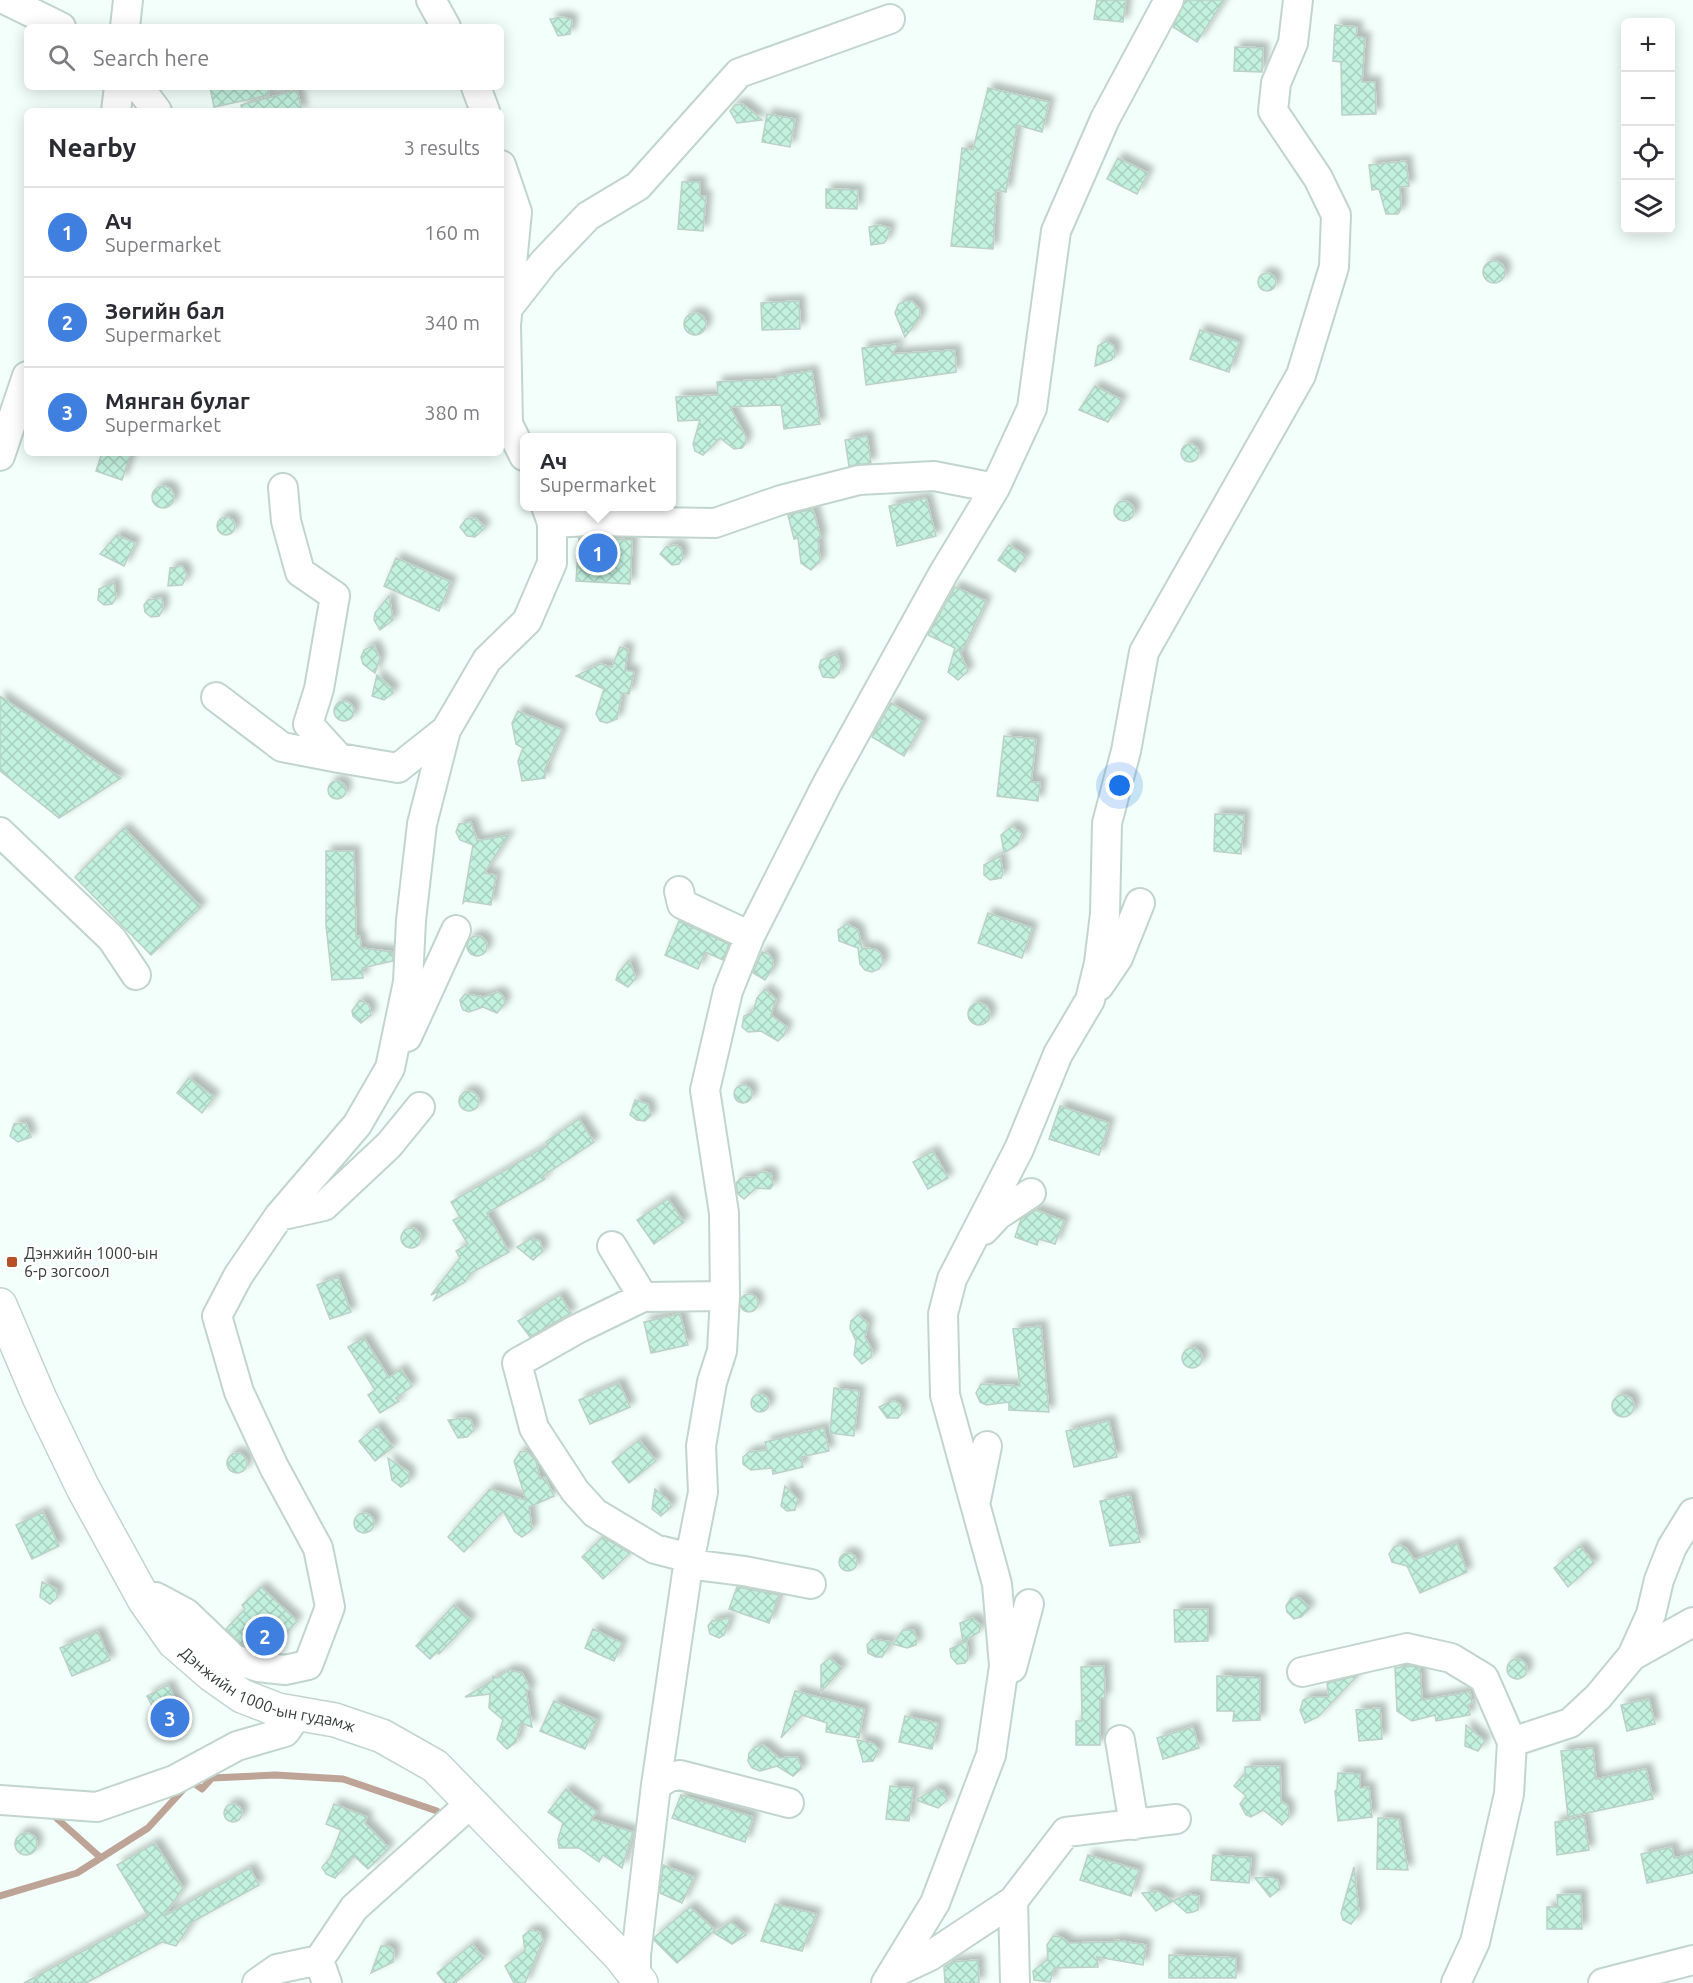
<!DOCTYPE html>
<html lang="en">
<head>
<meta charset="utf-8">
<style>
  body { margin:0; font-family:Ubuntu,sans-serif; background:#f7f7f7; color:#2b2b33 }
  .controls { position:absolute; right:18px; top:18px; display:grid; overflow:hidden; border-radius:9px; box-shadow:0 3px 15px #0003 }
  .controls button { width:54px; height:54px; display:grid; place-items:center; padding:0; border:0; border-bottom:2px solid #e1e1e2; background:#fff; color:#2b2b33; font:30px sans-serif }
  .you { position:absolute; left:1120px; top:786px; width:21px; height:21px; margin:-15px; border:4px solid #fff; border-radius:50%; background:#1a73e8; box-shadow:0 0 0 9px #1a73e833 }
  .badge { display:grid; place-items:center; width:39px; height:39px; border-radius:50%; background:#2563eb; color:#fff; font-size:20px; font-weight:700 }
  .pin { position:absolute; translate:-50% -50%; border:3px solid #fff; box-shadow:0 2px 6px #0006 }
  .popup { position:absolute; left:520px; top:433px; width:156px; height:78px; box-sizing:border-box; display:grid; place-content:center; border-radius:9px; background:#fff; filter:drop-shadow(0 2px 4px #0005); font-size:20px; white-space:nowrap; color:#7c7c81 }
  .popup b { font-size:22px; color:#2b2b33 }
  .popup::after { content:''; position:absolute; left:50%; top:100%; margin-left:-12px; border:12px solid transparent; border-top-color:#fff }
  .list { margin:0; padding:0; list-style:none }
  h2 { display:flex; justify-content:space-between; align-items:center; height:78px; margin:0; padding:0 24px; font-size:26px }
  h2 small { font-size:20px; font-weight:400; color:#7c7c81 }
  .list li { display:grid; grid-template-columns:39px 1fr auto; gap:18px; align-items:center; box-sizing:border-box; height:90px; padding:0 24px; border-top:2px solid #e1e1e2 }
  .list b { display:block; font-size:22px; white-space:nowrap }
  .list p { margin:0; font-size:20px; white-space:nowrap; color:#7c7c81 }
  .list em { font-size:20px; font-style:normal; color:#7c7c81 }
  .icon { flex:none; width:33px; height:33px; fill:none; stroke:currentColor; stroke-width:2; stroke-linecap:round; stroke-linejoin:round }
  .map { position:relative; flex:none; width:1693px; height:1983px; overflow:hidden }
  .search { position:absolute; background:#fff; box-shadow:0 3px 15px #0003; left:24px; top:24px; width:480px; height:66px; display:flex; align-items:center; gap:15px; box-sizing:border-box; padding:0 21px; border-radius:9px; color:#7c7c81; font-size:22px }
  .panel { position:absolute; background:#fff; box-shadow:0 3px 15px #0003; left:24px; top:108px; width:480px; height:348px; border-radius:9px }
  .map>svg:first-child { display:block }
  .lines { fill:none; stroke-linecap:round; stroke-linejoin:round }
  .stream { stroke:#bea397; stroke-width:7 }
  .building { fill:url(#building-cross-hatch); stroke:#bcd0c8; stroke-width:1.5; filter:url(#shadow) }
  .minor-casing { stroke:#c1d5cd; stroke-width:32 }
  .major-casing { stroke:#c1d5cd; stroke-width:36 }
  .minor { stroke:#fff; stroke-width:28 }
  .major { stroke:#fff; stroke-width:33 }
  .poi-dot { fill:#b75027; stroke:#fff; stroke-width:2 }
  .labels { text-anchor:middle; stroke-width:5; stroke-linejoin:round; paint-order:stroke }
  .poi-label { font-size:16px; fill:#363e3b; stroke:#fff; text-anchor:start }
  .street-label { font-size:16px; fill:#363e3b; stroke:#fff }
</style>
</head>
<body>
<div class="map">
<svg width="1693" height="1983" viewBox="0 0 1693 1983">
  <defs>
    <pattern id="building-cross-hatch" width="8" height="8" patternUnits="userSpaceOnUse" patternTransform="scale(1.5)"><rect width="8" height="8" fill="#c3f1e0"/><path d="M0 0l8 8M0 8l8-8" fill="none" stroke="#a8d0c1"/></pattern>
    <filter id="shadow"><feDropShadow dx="5.5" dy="-5.5" stdDeviation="3" flood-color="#0004"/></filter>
  </defs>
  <rect width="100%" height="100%" fill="#f2fffa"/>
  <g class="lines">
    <path class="stream" d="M53 1815 101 1858
      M0 1896 77 1873 148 1828 191 1781 202 1789 212 1778 275 1775 343 1779 437 1811"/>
  </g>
  <path class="building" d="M1097 0H1126L1123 22 1094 19Z
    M1185 0H1224L1197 42 1173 27Z
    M563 17 572 20 570 34 558 36 550 19Z
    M1335 25 1357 27 1356 37 1365 38 1362 82H1375L1376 114 1342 115 1341 62 1333 61Z
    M1235 47 1263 48 1262 72 1234 71Z
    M210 87H268L269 95 214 107Z
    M988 88 1049 102 1042 132 1017 125 1006 192 996 190 993 249 951 246 962 148 973 150Z
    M297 90 302 111H242L241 105Z
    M743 104 762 120 737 123 730 111 735 105Z
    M767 114 795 119 790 147 762 142Z
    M1118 158 1148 173 1137 194 1107 179Z
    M1406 161 1409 186 1400 187 1401 209 1398 214H1386L1379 189 1372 190 1369 165Z
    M682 182H700V196H706L703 231 678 229Z
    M826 189 858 190 857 209 826 208Z
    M879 225 890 228 887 239 884 243 871 245 869 227Z
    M1483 272a11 11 0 1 1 22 0a11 11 0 1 1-22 0Z
    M1258 282a9 9 0 1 1 18 0a9 9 0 1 1-18 0Z
    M799 301 800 329 762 330 761 303Z
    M904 301H912L920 310 919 319 905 337 895 313 898 305Z
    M684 324a11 11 0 1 1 22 0a11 11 0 1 1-22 0Z
    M1200 330 1239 342 1229 372 1190 359Z
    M1106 341 1114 346 1115 356 1111 360 1095 366 1098 346Z
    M899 344 892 354 955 350 956 372 866 385 862 348Z
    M812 371 820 424 784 429 781 405 730 407 746 437 745 444 742 448 734 449 720 438 703 455 695 451 693 444 700 420 678 421 676 397 718 395 717 382 777 379V376Z
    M1095 386 1122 400 1108 422 1079 410Z
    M867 436 871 463 849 466 845 440Z
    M1181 453a9 9 0 1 1 18 0a9 9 0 1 1-18 0Z
    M102 453H131L122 480 96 471Z
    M152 497a11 11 0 1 1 22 0a11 11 0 1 1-22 0Z
    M926 498 936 536 897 546 889 506Z
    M1114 511a10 10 0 1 1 20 0a10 10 0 1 1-20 0Z
    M813 509 821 538 818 539 820 561 811 570 801 563 798 538 794 539 788 515Z
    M217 526a9 9 0 1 1 18 0a9 9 0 1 1-18 0Z
    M476 518 485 528 475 537 467 536 460 527 466 519Z
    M117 535 135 543 124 566 100 554Z
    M579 538 632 540 630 584 576 581Z
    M676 545 681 548 683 558 679 564 672 565 660 554 666 547Z
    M1009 545 1026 556 1015 572 998 560Z
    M396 558 451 582 439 611 384 586Z
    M182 566 187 575 185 580 182 585 168 586 170 568Z
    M114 582 116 598 112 604 104 605 98 600 99 589Z
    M955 587 986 601 962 651 959 650 968 671 958 680 948 672 955 648 928 635Z
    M389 596 393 620 380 630 374 620 375 613Z
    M162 598 163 609 159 616 151 617 145 612 144 605 148 600Z
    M374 645 380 658 375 673 363 664 361 657 364 650Z
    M620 647 628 649 625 670 634 672 629 694 622 693 617 719 607 723 600 721 596 714 604 689 576 676 600 664 612 667Z
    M837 654 841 666 839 673 834 678 823 677 819 667 821 660Z
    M377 675 392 688 393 693 384 700 372 696Z
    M0 696 121 778 59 818 0 771Z
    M334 711a10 10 0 1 1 20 0a10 10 0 1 1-20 0Z
    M891 703 923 722 904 756 872 737Z
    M518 711 562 730 545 769V778L522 781 518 761 523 748 516 744 512 723Z
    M1004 736 1036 739 1031 782H1040L1038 801 997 796Z
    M328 790a9 9 0 1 1 18 0a9 9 0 1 1-18 0Z
    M1215 814 1244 815 1241 854 1214 851Z
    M471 822 477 841 509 835 484 873 496 875 491 905 465 901 463 903 473 845 460 840 456 832 459 824Z
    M1012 826 1022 834 1017 845 1004 853 1001 835Z
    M124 828 201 907 151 955 75 877Z
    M326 851H354L356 937 360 936 361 948 393 952V961L362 968 363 978 332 980 326 925Z
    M1000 856 1003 873 1001 878 990 880 984 875V865Z
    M988 913 1032 928 1022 958 978 943Z
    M679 921 729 944 723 960 705 952 698 969 665 955Z
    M847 924 858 930 862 948 875 949 881 954 883 962 879 969 872 972 865 970 860 964 858 948 839 941 838 930Z
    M467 946a10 10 0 1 1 20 0a10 10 0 1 1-20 0Z
    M762 952 769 954 773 961 772 969 765 980 753 973Z
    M629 960 636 978 628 987 616 980 618 973Z
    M765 989 776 999 771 1015 787 1027 784 1035 778 1041 761 1031 748 1032 742 1027 744 1016 753 1012 757 998Z
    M498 992 503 996 505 1003 497 1013 483 1007 469 1012 463 1010 461 1005 460 1000 465 994 484 997Z
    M360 1000 369 1005 371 1015 361 1023 353 1016 352 1011Z
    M968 1014a11 11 0 1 1 22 0a11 11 0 1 1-22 0Z
    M189 1078 214 1097 202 1113 177 1093Z
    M734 1094a9 9 0 1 1 18 0a9 9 0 1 1-18 0Z
    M459 1101a10 10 0 1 1 20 0a10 10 0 1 1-20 0Z
    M635 1100 648 1104 651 1115 645 1121 637 1120 630 1115Z
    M1060 1106 1109 1123 1099 1155 1049 1139Z
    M579 1119 594 1142 543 1176 545 1179 487 1213 509 1252 471 1273 465 1282 434 1300 439 1291 431 1295 460 1258 456 1251 468 1244 453 1220 460 1217 451 1202 548 1145 546 1142Z
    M26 1123 31 1137 18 1142 10 1136 14 1124Z
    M933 1151 948 1178 928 1189 913 1162Z
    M760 1172 771 1173 773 1185 770 1189 756 1188 744 1199 738 1194 736 1183 741 1178 756 1177Z
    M668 1199 684 1222 654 1244 637 1220Z
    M1036 1210 1064 1221 1055 1244 1039 1239 1037 1245 1015 1237 1021 1219Z
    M401 1238a10 10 0 1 1 20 0a10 10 0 1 1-20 0Z
    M532 1238 540 1241 543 1251 533 1260 517 1247Z
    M338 1277 351 1312 330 1319 317 1285Z
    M740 1303a9 9 0 1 1 18 0a9 9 0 1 1-18 0Z
    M560 1295 571 1313 530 1337 518 1321Z
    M680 1314 688 1345 651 1353 644 1322Z
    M858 1315 868 1323 865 1337 872 1350 871 1357 862 1364 854 1355 856 1341 850 1328 851 1321Z
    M1041 1326 1049 1412 1009 1410V1402L986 1405 980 1402 976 1393 981 1384 1020 1386 1013 1329Z
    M364 1338 389 1378 401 1369 412 1386 396 1398 399 1401 380 1413 368 1395 375 1390 348 1347Z
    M1182 1358a10 10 0 1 1 20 0a10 10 0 1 1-20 0Z
    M619 1383 630 1407 590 1424 579 1400Z
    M834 1388 859 1391 854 1436 830 1433Z
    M751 1403a9 9 0 1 1 18 0a9 9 0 1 1-18 0Z
    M1612 1406a11 11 0 1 1 22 0a11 11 0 1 1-22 0Z
    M889 1402 895 1401 901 1405 902 1413 898 1418H887L879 1407Z
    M465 1418 471 1420 474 1430 467 1437 458 1438 448 1420Z
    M1109 1421 1117 1457 1074 1467 1066 1431Z
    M377 1426 393 1447 375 1461 359 1441Z
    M824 1428 829 1451 801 1457 803 1467 773 1474 772 1468 751 1470 743 1464V1457L749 1452 767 1450 765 1442Z
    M639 1440 656 1461 629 1483 612 1462Z
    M527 1451 536 1461 540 1479 545 1477 554 1496 529 1507 532 1529 528 1533 522 1537 515 1532 503 1511 464 1552 448 1537 490 1489 526 1500 514 1461 520 1452Z
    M227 1463a10 10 0 1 1 20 0a10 10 0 1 1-20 0Z
    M388 1458 409 1472V1481L401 1487 392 1480Z
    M785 1486 798 1499 795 1510 787 1511 781 1506Z
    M655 1489 670 1502 671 1507 661 1516 652 1509Z
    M1130 1495 1140 1542 1110 1546 1100 1501Z
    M43 1512 59 1546 32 1559 16 1525Z
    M354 1523a10 10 0 1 1 20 0a10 10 0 1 1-20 0Z
    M603 1537 630 1553 603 1579 582 1557Z
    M1457 1543 1467 1572 1420 1593 1407 1566 1392 1562 1389 1554 1394 1547 1400 1545 1406 1548 1414 1560Z
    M1580 1546 1594 1563 1568 1587 1554 1568Z
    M839 1562a9 9 0 1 1 18 0a9 9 0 1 1-18 0Z
    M42 1582 57 1589V1598L50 1604 40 1597Z
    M261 1587 297 1621 269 1652 243 1645 226 1629 245 1609 242 1605Z
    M737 1587 779 1595 769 1623 729 1609Z
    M1291 1598H1300L1310 1608 1301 1617 1294 1619 1287 1612 1286 1606Z
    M454 1605 471 1620 439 1654 437 1652 430 1659 416 1646Z
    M1208 1609V1641L1175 1642 1174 1610Z
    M730 1618 724 1635 719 1638 710 1634 708 1626 712 1621Z
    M973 1618 981 1625 979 1632 963 1642 960 1623Z
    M593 1629 622 1643 614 1661 585 1648Z
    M903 1630H914L917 1639 916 1645 907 1648 893 1644Z
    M98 1632 110 1660 72 1676 60 1648Z
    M872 1639 892 1642 882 1657H876L868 1653 867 1645Z
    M967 1641 968 1659 965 1663 957 1664 951 1657 950 1649Z
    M830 1658 842 1668 821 1692V1665Z
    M1507 1669a10 10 0 1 1 20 0a10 10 0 1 1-20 0Z
    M1104 1666 1105 1698H1100V1745H1076V1721H1082L1081 1667Z
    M1413 1666 1420 1668 1422 1700 1470 1692 1472 1703 1468 1705 1470 1715 1436 1721 1435 1715 1412 1721 1397 1711 1395 1668Z
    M509 1670 522 1673 531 1690H526L532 1727 521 1723 516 1742 507 1749 497 1739 503 1720 489 1708 490 1694 465 1697 492 1681 493 1676 497 1678Z
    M1217 1676 1260 1678V1720L1233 1721 1234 1711H1217Z
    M1357 1676 1318 1717 1305 1723 1300 1710 1303 1700 1310 1697H1329L1327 1683Z
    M168 1685 184 1716 163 1726 147 1696Z
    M795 1691 864 1709 859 1738 826 1732 827 1723 802 1715 781 1738Z
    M1649 1699 1655 1724 1627 1731 1621 1705Z
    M554 1701 597 1720 585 1749 540 1731Z
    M1380 1708 1382 1739 1359 1741 1356 1710Z
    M905 1716 938 1723 932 1749 899 1742Z
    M1466 1725 1485 1741 1478 1751 1465 1746Z
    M1193 1727 1199 1748 1163 1759 1157 1738Z
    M857 1740 873 1743 879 1749 873 1761 863 1762Z
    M764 1745 779 1758 797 1757 802 1768 793 1776 777 1766 760 1771 752 1768 748 1761 749 1753 755 1747Z
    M1593 1748 1596 1779 1646 1769 1653 1799 1568 1817 1561 1751Z
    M1280 1766 1281 1801 1288 1806 1289 1817 1282 1825 1263 1810 1251 1817 1246 1815 1240 1804 1246 1796 1234 1786 1243 1775 1245 1777V1767Z
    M1338 1773 1360 1774V1788L1369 1787 1372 1817 1338 1821 1335 1791 1337 1790Z
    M890 1786 913 1788 909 1821 886 1819Z
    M936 1788 944 1791 947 1800 938 1808 916 1800Z
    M566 1789 597 1812 591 1819 633 1832 622 1868 603 1855 599 1862 579 1848H559L558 1839 563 1823 548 1812Z
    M681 1795 753 1817 745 1842 672 1818Z
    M224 1813a9 9 0 1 1 18 0a9 9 0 1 1-18 0Z
    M334 1804 367 1817 365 1823 389 1848 368 1869 354 1856 335 1878 326 1874 322 1867 330 1858 341 1830 326 1824Z
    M1584 1817 1589 1850 1557 1855 1555 1822Z
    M1378 1818 1399 1819 1408 1870 1377 1869Z
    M15 1844a11 11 0 1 1 22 0a11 11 0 1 1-22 0Z
    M155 1843 183 1888 164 1916 250 1868 259 1885 192 1922 176 1946 162 1942 86 1983H24L148 1916 117 1865Z
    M1672 1847 1674 1858 1693 1854V1873L1647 1883 1641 1854Z
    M1088 1855 1139 1870 1131 1896 1080 1880Z
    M1213 1855 1251 1858 1249 1883 1211 1880Z
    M663 1865 694 1877 682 1903 660 1893Z
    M1354 1867 1359 1914 1351 1924 1343 1920 1341 1913Z
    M1271 1877 1278 1880 1280 1889 1270 1897 1255 1878Z
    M1158 1891 1173 1901 1156 1911 1142 1893Z
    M1188 1894 1199 1896 1198 1910 1193 1912 1187 1913 1173 1901Z
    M1581 1894 1582 1929H1547V1907H1558L1557 1895Z
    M775 1904 816 1914 802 1951 761 1941Z
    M690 1907 715 1930 677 1963 654 1940 655 1937Z
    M731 1922 746 1935 732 1944 714 1933Z
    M530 1930 540 1932 543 1940 525 1983H514L505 1966 525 1951 523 1936Z
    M1053 1936 1061 1937 1069 1943 1115 1942V1940L1146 1945 1143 1965 1097 1957 1098 1967 1054 1968 1050 1982 1034 1980 1033 1971 1048 1959 1047 1945Z
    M472 1944 484 1958 455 1983H445L437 1973Z
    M381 1946H389L394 1950 393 1962 371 1973Z
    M1169 1955 1236 1958V1978H1169Z
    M978 1960 979 1983H945L944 1967 952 1962Z"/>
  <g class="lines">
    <g class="minor-casing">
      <path id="minor" d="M6 0 61 27
        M431 0 446 27
        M125 27 128 0
        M139 87 157 111
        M476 87 485 111
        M116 111 119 87
        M501 165 517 212 506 325 508 424 524 456
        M508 308 544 262 588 216 638 186 739 73 890 19
        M0 456 27 376
        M283 488 286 521 300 572 335 596 319 689 308 724 339 758 398 768 446 730
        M546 506 552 523 590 521 715 523 781 500 859 480 934 476 995 488
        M216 697 282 747 339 758
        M0 832 112 939 136 975
        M679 891 682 904 750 936
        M1099 986 1118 958 1140 903
        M407 1037 456 930
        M279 1216 324 1206 389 1145 420 1107
        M984 1230 998 1215 1031 1193
        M612 1246 643 1297
        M976 1500 987 1446
        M690 1558 655 1549 595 1513 575 1491 534 1428 517 1363 577 1329 643 1297 725 1296
        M687 1573 696 1565 744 1571 811 1584
        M148 1604 156 1597 186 1613 234 1659 258 1667 285 1670 308 1665 330 1607 318 1548 274 1467 239 1392 217 1316 238 1276 279 1216 357 1125 390 1068 408 982 411 920 422 824 446 730 487 660 527 621 552 563V523
        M1632 1656 1693 1622
        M1012 1668 1029 1604
        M1302 1672 1407 1648 1451 1658 1484 1678 1512 1742
        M1120 1740 1134 1825
        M656 1785 669 1777 680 1775 789 1803
        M0 1800 97 1807 174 1780 237 1746 285 1732 298 1714
        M1013 1901 1066 1832 1176 1819
        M894 1973 930 1956 1013 1901 1015 1983
        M636 1974V1955L656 1785 687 1573 703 1492 701 1446 712 1382 722 1351 725 1296 724 1213 705 1090 728 991 750 936 827 784 943 574 995 488 1032 408 1056 231 1105 119 1169 0
        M257 1983 277 1969 319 1960
        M327 1983 319 1960 354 1908 471 1803
        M886 1983 935 1903 991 1755 1004 1666 997 1584 945 1395 943 1314 952 1279 1019 1149 1058 1054 1090 1000 1099 963 1105 914 1107 823 1126 751 1144 652 1301 375 1334 267 1336 215 1318 178 1273 111 1276 83 1293 43 1298 0
        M1456 1983 1475 1942 1509 1794 1512 1742 1570 1723 1598 1697 1632 1656 1651 1614 1659 1580 1672 1547 1693 1513
        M1603 1983 1693 1960"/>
    </g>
    <g class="major-casing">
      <g id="major">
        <path id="s1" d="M0 1305 40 1399 83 1488 145 1601 174 1642 212 1675 242 1696 278 1710 335 1720 382 1736 435 1766 620 1956 641 1983"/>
      </g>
    </g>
    <use href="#minor" class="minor"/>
    <use href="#major" class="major"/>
  </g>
  <rect class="poi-dot" x="6" y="1256" width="12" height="12" rx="3"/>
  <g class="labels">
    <g class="poi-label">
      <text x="24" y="1259">Дэнжийн 1000-ын<tspan x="24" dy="18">6-р зогсоол</tspan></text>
    </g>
    <g class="street-label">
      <text dy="6" stroke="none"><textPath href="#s1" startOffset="488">Дэнжийн 1000-ын гудамж</textPath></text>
    </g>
  </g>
</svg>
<div class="controls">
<button>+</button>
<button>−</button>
<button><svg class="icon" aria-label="locate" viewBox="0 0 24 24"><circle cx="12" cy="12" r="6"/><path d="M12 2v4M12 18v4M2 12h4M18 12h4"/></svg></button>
<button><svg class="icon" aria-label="layers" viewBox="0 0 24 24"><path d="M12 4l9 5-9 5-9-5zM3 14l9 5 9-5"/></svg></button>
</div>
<div class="you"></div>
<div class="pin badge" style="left:598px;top:553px;background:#3f7fe0">1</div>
<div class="popup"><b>Ач</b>Supermarket</div>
<div class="pin badge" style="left:265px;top:1636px;background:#3f7fe0">2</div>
<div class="pin badge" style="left:170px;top:1718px;background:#3f7fe0">3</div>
<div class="search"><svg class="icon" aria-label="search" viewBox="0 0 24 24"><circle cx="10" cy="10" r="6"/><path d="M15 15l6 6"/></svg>Search here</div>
<section class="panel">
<h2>Nearby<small>3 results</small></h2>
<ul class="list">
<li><span class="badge" style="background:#3f7fe0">1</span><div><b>Ач</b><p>Supermarket</p></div><em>160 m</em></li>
<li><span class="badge" style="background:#3f7fe0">2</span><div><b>Зөгийн бал</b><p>Supermarket</p></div><em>340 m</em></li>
<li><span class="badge" style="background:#3f7fe0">3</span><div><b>Мянган булаг</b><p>Supermarket</p></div><em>380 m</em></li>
</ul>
</section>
</div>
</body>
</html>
